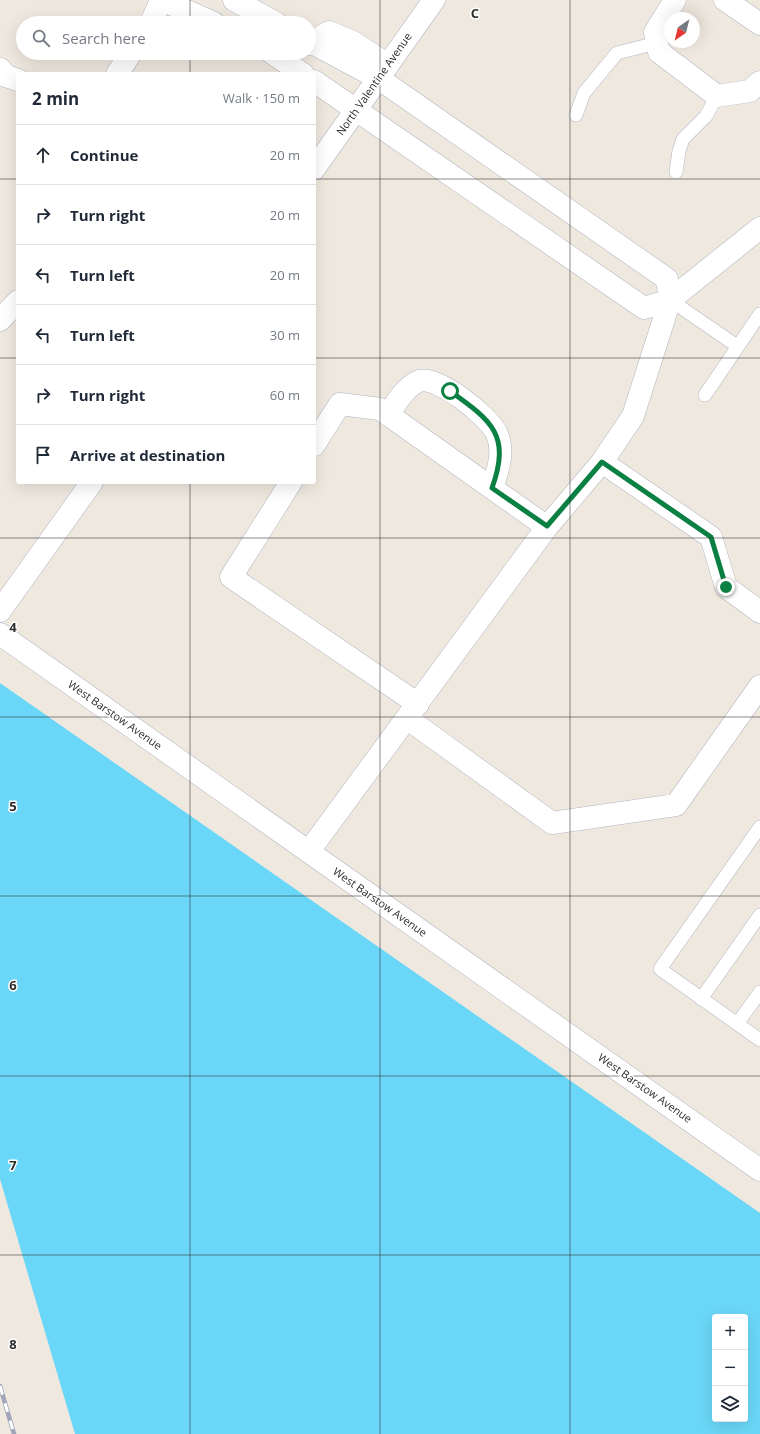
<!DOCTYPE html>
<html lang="en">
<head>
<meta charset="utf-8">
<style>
  body { margin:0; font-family:"Open Sans",sans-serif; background:#f6f6f7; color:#1f2937 }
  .controls { position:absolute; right:12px; bottom:12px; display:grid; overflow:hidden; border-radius:4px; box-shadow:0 4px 16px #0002 }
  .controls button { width:36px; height:36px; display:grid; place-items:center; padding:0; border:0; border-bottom:1px solid #e0e1e3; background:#fff; color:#1f2937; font:20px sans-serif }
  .compass { position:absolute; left:664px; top:12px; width:36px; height:36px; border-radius:50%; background:#fff; box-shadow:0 4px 16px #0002; rotate:215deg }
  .stop { position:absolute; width:12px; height:12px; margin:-9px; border:3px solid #0b8043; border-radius:50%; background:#fff }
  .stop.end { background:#0b8043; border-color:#fff; box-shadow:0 1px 4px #0008 }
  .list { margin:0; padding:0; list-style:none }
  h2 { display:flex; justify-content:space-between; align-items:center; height:52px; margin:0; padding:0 16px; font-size:17px }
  h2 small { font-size:13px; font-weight:400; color:#747a83 }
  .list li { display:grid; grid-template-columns:26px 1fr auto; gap:12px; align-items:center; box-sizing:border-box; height:60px; padding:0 16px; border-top:1px solid #e0e1e3 }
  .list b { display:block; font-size:15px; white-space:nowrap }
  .list em { font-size:13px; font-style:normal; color:#747a83 }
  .icon { flex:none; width:22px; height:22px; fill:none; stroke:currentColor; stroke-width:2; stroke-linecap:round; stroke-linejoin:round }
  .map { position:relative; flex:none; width:760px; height:1434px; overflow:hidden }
  .search { position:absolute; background:#fff; box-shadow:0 4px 16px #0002; left:16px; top:16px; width:300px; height:44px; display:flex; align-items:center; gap:10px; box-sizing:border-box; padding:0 14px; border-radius:22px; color:#747a83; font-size:15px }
  .panel { position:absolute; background:#fff; box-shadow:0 4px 16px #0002; left:16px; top:72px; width:300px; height:412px; border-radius:4px }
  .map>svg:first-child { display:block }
  .water { fill:#6bd7f8; fill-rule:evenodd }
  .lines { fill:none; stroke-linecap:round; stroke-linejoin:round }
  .lane-casing { stroke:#b3b6c1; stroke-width:14 }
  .street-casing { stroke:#b3b6c1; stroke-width:23 }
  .secondary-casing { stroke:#b3b6c1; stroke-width:23 }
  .lane { stroke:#fff; stroke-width:13 }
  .street { stroke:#fff; stroke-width:22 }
  .secondary { stroke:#fff; stroke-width:22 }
  .rail-casing { stroke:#a0a5b9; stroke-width:4.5 }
  .rail { stroke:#fff; stroke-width:3; stroke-dasharray:9; stroke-linecap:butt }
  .route { stroke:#0b8043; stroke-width:5 }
  .grid { fill:none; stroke:#2d2d2d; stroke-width:1; stroke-opacity:0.55 }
  .labels { text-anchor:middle; stroke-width:3; stroke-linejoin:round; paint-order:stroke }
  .street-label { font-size:11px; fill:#2d2d2d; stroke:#fff }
  .grid-label { font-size:13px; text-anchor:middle; font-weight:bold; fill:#2d2d2d; stroke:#fff; stroke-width:3; stroke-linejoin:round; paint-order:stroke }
</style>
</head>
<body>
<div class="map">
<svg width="760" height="1434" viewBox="0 0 760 1434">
  <rect width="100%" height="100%" fill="#efe8df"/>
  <path class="water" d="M0 683 760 1213V1434H75L0 1179ZM715 1317H745V1419H715Z"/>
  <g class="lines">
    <g class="lane-casing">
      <path id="lane" d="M576 115 584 93 617 53 657 43
        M676 172 679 151 683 139 706 116 717 96
        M670 300 737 346
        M705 395 760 314
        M760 827 660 969 760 1040
        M701 999 760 915
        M737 1024 760 992"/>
    </g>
    <g class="street-casing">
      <path id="street" d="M162 0 214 23
        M234 0 276 23
        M675 0 655 32 659 52 717 96 750 91 760 82
        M725 0 760 24
        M151 23 161 0
        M309 41 378 78 667 279 670 300 644 308 314 81
        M309 44 329 32 353 42 388 65
        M272 53 303 74
        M0 69 6 76 18 80
        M117 74 131 53
        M0 320 18 301
        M388 415C396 403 405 387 419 381 437 375 487 415 496 432 505 450 498 471 492 488
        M314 445 340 404 380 409 547 527
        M602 462 711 537 726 587 760 612
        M291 482 231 577 418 704
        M408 719 552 823 676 805 760 686
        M309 851 547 527 602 462 633 416 670 300 760 228"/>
    </g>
    <g class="secondary-casing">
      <path id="secondary" d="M314 169 434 0
        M0 611 92 482
        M0 634 760 1170"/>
    </g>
    <use href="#lane" class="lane"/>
    <use href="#street" class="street"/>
    <use href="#secondary" class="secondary"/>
    <g class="rail-casing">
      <path id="rail" d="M0 1386 14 1434"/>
    </g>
    <use href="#rail" class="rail"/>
  </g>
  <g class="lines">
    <path class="route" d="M450 391C492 421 511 435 492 488L547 526 602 462 711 537 726 587"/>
  </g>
  <path class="grid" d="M190 0V23M380 0V1434M570 0V1434M190 53V74M0 179H18M314 179H760M0 358H18M314 358H760M190 482V1434M0 538H760M0 717H760M0 896H760M0 1076H760M0 1255H760"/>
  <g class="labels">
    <g class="street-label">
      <text transform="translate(374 84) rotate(-55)" y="4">North Valentine Avenue</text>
      <text transform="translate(115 715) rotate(35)" y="4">West Barstow Avenue</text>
      <text transform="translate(380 902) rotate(35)" y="4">West Barstow Avenue</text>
      <text transform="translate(645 1088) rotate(35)" y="4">West Barstow Avenue</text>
    </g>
  </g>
  <g class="grid-label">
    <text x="475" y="18">C</text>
    <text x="13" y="632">4</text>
    <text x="13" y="811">5</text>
    <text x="13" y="990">6</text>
    <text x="13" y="1170">7</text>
    <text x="13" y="1349">8</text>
  </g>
</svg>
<div class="controls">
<button>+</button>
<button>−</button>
<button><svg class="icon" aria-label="layers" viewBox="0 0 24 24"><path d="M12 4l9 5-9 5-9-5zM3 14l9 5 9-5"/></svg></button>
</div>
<svg class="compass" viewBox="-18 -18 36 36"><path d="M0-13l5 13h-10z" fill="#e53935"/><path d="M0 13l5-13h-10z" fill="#747a83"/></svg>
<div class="stop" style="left:450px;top:391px"></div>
<div class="stop end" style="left:726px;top:587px"></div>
<div class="search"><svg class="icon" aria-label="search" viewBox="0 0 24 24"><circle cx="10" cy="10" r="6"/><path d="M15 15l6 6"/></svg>Search here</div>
<section class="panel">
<h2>2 min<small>Walk · 150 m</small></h2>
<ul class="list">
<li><svg class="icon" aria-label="ahead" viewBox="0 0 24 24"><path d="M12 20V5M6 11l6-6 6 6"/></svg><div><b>Continue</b></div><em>20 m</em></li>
<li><svg class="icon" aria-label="right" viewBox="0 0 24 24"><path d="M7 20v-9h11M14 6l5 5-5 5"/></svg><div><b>Turn right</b></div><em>20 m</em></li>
<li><svg class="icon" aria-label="left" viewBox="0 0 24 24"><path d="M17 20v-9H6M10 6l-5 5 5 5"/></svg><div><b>Turn left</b></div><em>20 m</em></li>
<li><svg class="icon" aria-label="left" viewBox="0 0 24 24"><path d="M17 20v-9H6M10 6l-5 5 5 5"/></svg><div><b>Turn left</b></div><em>30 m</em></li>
<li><svg class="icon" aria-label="right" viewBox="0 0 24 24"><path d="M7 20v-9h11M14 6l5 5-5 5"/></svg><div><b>Turn right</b></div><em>60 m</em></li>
<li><svg class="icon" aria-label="arrive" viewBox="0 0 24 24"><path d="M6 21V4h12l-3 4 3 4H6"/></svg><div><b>Arrive at destination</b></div></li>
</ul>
</section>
</div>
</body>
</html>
